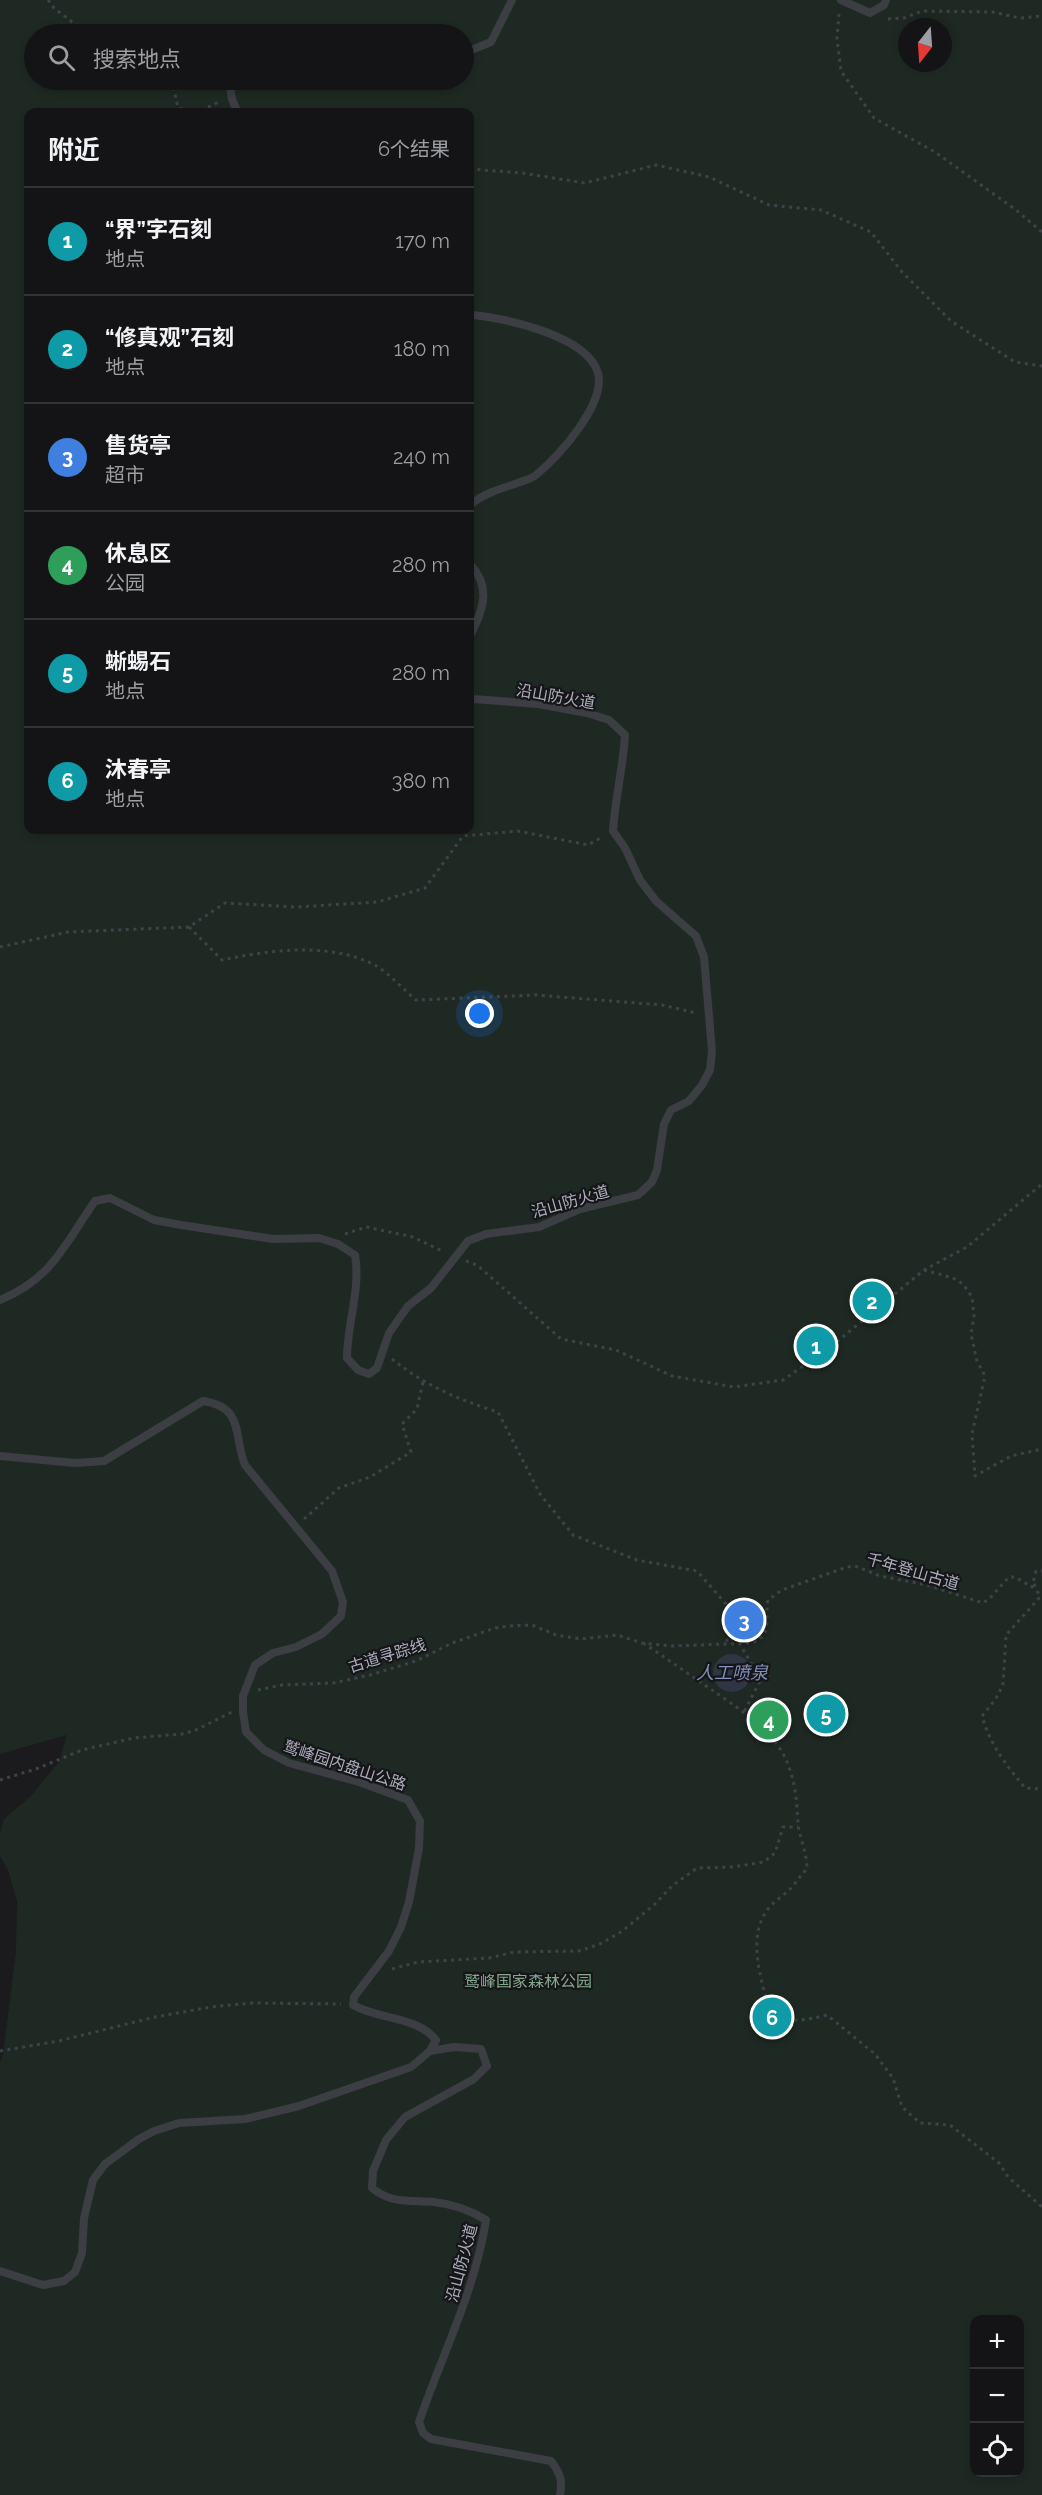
<!DOCTYPE html>
<html lang="zh">
<head>
<meta charset="utf-8">
<style>
  body { margin:0; font-family:Raleway,"Noto Sans SC",sans-serif; background:#1d1d1f; color:#f1f3f6 }
  .controls { position:absolute; right:18px; bottom:18px; display:grid; overflow:hidden; border-radius:12px; box-shadow:0 3px 9px #0003 }
  .controls button { width:54px; height:54px; display:grid; place-items:center; padding:0; border:0; border-bottom:2px solid #333335; background:#141416; color:#f1f3f6; font:30px sans-serif }
  .compass { position:absolute; left:898px; top:18px; width:54px; height:54px; border-radius:50%; background:#141416; box-shadow:0 3px 9px #0003; rotate:197deg }
  .you { position:absolute; left:480px; top:1014px; width:21px; height:21px; margin:-15px; border:4px solid #fff; border-radius:50%; background:#1a73e8; box-shadow:0 0 0 9px #1a73e833 }
  .badge { display:grid; place-items:center; width:39px; height:39px; border-radius:50%; background:#0b8043; color:#fff; font-size:20px; font-weight:700 }
  .pin { position:absolute; translate:-50% -50%; border:3px solid #fff; box-shadow:0 2px 6px #0006 }
  .list { margin:0; padding:0; list-style:none }
  h2 { display:flex; justify-content:space-between; align-items:center; height:78px; margin:0; padding:0 24px; font-size:26px }
  h2 small { font-size:20px; font-weight:400; color:#9d9ea1 }
  .list li { display:grid; grid-template-columns:39px 1fr auto; gap:18px; align-items:center; box-sizing:border-box; height:108px; padding:0 24px; border-top:2px solid #333335 }
  .list b { display:block; font-size:22px; white-space:nowrap }
  .list p { margin:0; font-size:20px; white-space:nowrap; color:#9d9ea1 }
  .list em { font-size:20px; font-style:normal; color:#9d9ea1 }
  .icon { flex:none; width:33px; height:33px; fill:none; stroke:currentColor; stroke-width:2; stroke-linecap:round; stroke-linejoin:round }
  .map { position:relative; flex:none; width:1042px; height:2495px; overflow:hidden }
  .search { position:absolute; background:#141416; box-shadow:0 3px 9px #0003; left:24px; top:24px; width:450px; height:66px; display:flex; align-items:center; gap:15px; box-sizing:border-box; padding:0 21px; border-radius:33px; color:#9d9ea1; font-size:22px }
  .panel { position:absolute; background:#141416; box-shadow:0 3px 9px #0003; left:24px; top:108px; width:450px; height:726px; border-radius:12px }
  .map>svg:first-child { display:block }
  .green { fill:#1f2923; fill-rule:evenodd }
  .water { fill:#2e3543 }
  .building { fill:#3b3a3f; stroke:#353439; stroke-width:1.5 }
  .lines { fill:none; stroke-linecap:round; stroke-linejoin:round }
  .path { stroke:#414149; stroke-width:3; stroke-dasharray:3 4.5; stroke-linecap:butt }
  .service { stroke:#3d3d44; stroke-width:8 }
  .labels { text-anchor:middle; stroke-width:4.5; stroke-linejoin:round; paint-order:stroke }
  .street-label { font-size:16px; fill:#acadbd; stroke:#161518 }
  .park-label { font-size:16px; fill:#82a98e; stroke:#161518 }
  .water-label { font-size:18px; font-style:italic; fill:#8191ba; stroke:#161518 }
</style>
</head>
<body>
<div class="map">
<svg width="1042" height="2495" viewBox="0 0 1042 2495">
  <rect width="100%" height="100%" fill="#1b1a1d"/>
  <path class="green" d="M0 0H1042V2495H0V2063L3 2055 16 1952 17 1901 8 1870 0 1856V1834L4 1819 30 1797 59 1762 67 1735 0 1754ZM907 27H943V63H907ZM34 34H464V80H34ZM28 112H470V830H28ZM974 2320H1020V2472H974Z"/>
  <path class="water" d="M713 1673a19 19 0 1 1 38 0a19 19 0 1 1-38 0Z"/>
  <path class="building" d="M732 1610H755V1630H733Z
    M761 2017a11 11 0 1 1 22 0a11 11 0 1 1-22 0Z"/>
  <g class="lines">
    <path class="path" d="M48 0 54 8 88 34
      M839 14 837 39 841 71 874 118 935 152 1016 210 1042 232
      M888 19 904 18 922 11 992 12 1020 18 1042 16
      M172 80 178 108 197 112 219 102
      M470 169 522 173 585 183 656 165 709 177 769 205 821 210 871 232 902 272 951 321 1015 362 1042 366
      M189 927 222 960C271 950 326 942 373 964 388 972 403 989 416 1000L536 995 662 1005 696 1013
      M0 947 68 932 189 927 225 903 296 907 377 902 425 888 463 836 518 831 588 845 602 837
      M345 1234 366 1227 413 1237 444 1252
      M466 1261 477 1265 561 1339 616 1350 672 1376 734 1387 783 1380 828 1349 924 1270 967 1247 1042 1184
      M924 1270 953 1278 963 1284 972 1297 974 1316 971 1334 977 1361 985 1376 972 1434 975 1476 1011 1456 1042 1449
      M392 1359C424 1385 459 1400 498 1412L540 1494 573 1535 637 1560 697 1571 726 1604 727 1643
      M304 1519 339 1488 370 1477 411 1452 402 1424 417 1409 423 1382
      M1034 1584 1040 1597 1006 1635 1003 1685 995 1700 982 1716C990 1745 1007 1766 1025 1788L1042 1789
      M643 1643C668 1659 691 1676 715 1692 745 1713 779 1734 790 1770 796 1788 797 1806 798 1824 800 1839 807 1853 807 1869 801 1875 797 1881 792 1887 785 1895 775 1900 768 1909 746 1937 762 1982 770 2013 789 2024 806 2020 827 2015L875 2054 893 2078 902 2107 920 2123 950 2125 999 2163 1008 2177 1042 2207
      M739 1643 761 1679 744 1712
      M258 1690 282 1685 333 1683 370 1675 416 1661 452 1643 495 1628 508 1626 532 1625 556 1635 581 1639 617 1635 642 1643 671 1646 752 1643C774 1634 764 1618 768 1600L782 1590 847 1567 855 1566 880 1576 927 1585 983 1603 990 1598 1009 1577H1015L1032 1587 1036 1571H1042
      M0 1780 36 1769 82 1750 134 1738 182 1734 196 1730 232 1712
      M392 1969 418 1962 489 1958 514 1952 579 1951 600 1944 621 1932 654 1905 672 1886 697 1868 733 1867 764 1862 775 1853 783 1827H798
      M0 2051 59 2041 155 2017 211 2007 252 2003 341 2004"/>
    <path class="service" d="M841 0 870 13 884 5 886 0
      M464 53 491 42 512 0
      M233 80C228 92 232 101 238 112
      M470 315C503 317 588 336 598 373 606 404 559 456 536 475 530 480 521 481 515 484 499 489 483 494 470 505
      M470 564C492 588 483 610 470 636
      M0 1300C53 1278 64 1245 95 1201L110 1198 154 1220 181 1225 273 1239 319 1238 338 1244 355 1255C361 1290 347 1323 347 1358L358 1370 369 1374 377 1368 389 1333 408 1306 431 1288 468 1241 486 1234 539 1227 580 1209 638 1195 652 1182 657 1170 664 1124 671 1110 689 1101 702 1085 710 1070 712 1051 704 957 696 936 656 901 640 880 625 848 613 831C615 799 623 768 625 735L609 720 587 713 538 704 473 699 470 697
      M0 1456 75 1463 104 1461 203 1401C245 1407 233 1436 245 1465L332 1571 343 1602 341 1616 322 1634 296 1647 273 1653 255 1665 243 1696V1712L246 1732 264 1750 289 1763 359 1782 408 1800 420 1821 419 1848 409 1902 401 1927 389 1951 354 1997 353 2005C379 2020 417 2016 436 2040L430 2051 411 2067 299 2106 245 2119 179 2123 154 2131 139 2139 105 2164 93 2180 84 2218 82 2253 75 2272 64 2281 43 2285 0 2271
      M430 2051 454 2047 481 2049 487 2066 474 2079 405 2117 386 2140 373 2171 372 2188C391 2204 410 2200 434 2202 452 2204 470 2210 486 2220 475 2291 442 2355 419 2422L423 2433 431 2439 551 2461C560 2473 563 2480 560 2495"/>
  </g>
  <g class="labels">
    <g class="street-label">
      <text transform="translate(556 696) rotate(10)" y="6">沿山防火道</text>
      <text transform="translate(570 1201) rotate(-16)" y="6">沿山防火道</text>
      <text transform="translate(913 1571) rotate(16)" y="6">千年登山古道</text>
      <text transform="translate(387 1655) rotate(-17)" y="6">古道寻踪线</text>
      <text transform="translate(345 1765) rotate(18)" y="6">鹫峰园内盘山公路</text>
      <text transform="translate(461 2263) rotate(-75)" y="6">沿山防火道</text>
    </g>
    <g class="park-label">
      <text x="528" y="1987">鹫峰国家森林公园</text>
    </g>
    <g class="water-label">
      <text x="732" y="1679">人工喷泉</text>
    </g>
  </g>
</svg>
<div class="controls">
<button>+</button>
<button>−</button>
<button><svg class="icon" aria-label="locate" viewBox="0 0 24 24"><circle cx="12" cy="12" r="6"/><path d="M12 2v4M12 18v4M2 12h4M18 12h4"/></svg></button>
</div>
<svg class="compass" viewBox="-18 -18 36 36"><path d="M0-13l5 13h-10z" fill="#e53935"/><path d="M0 13l5-13h-10z" fill="#9d9ea1"/></svg>
<div class="you"></div>
<div class="pin badge" style="left:816px;top:1346px;background:#0f9aa8">1</div>
<div class="pin badge" style="left:872px;top:1301px;background:#0f9aa8">2</div>
<div class="pin badge" style="left:744px;top:1620px;background:#3f7fe0">3</div>
<div class="pin badge" style="left:769px;top:1720px;background:#2e9e5b">4</div>
<div class="pin badge" style="left:826px;top:1714px;background:#0f9aa8">5</div>
<div class="pin badge" style="left:772px;top:2017px;background:#0f9aa8">6</div>
<div class="search"><svg class="icon" aria-label="search" viewBox="0 0 24 24"><circle cx="10" cy="10" r="6"/><path d="M15 15l6 6"/></svg>搜索地点</div>
<section class="panel">
<h2>附近<small>6个结果</small></h2>
<ul class="list">
<li><span class="badge" style="background:#0f9aa8">1</span><div><b>“界”字石刻</b><p>地点</p></div><em>170 m</em></li>
<li><span class="badge" style="background:#0f9aa8">2</span><div><b>“修真观”石刻</b><p>地点</p></div><em>180 m</em></li>
<li><span class="badge" style="background:#3f7fe0">3</span><div><b>售货亭</b><p>超市</p></div><em>240 m</em></li>
<li><span class="badge" style="background:#2e9e5b">4</span><div><b>休息区</b><p>公园</p></div><em>280 m</em></li>
<li><span class="badge" style="background:#0f9aa8">5</span><div><b>蜥蜴石</b><p>地点</p></div><em>280 m</em></li>
<li><span class="badge" style="background:#0f9aa8">6</span><div><b>沐春亭</b><p>地点</p></div><em>380 m</em></li>
</ul>
</section>
</div>
</body>
</html>
